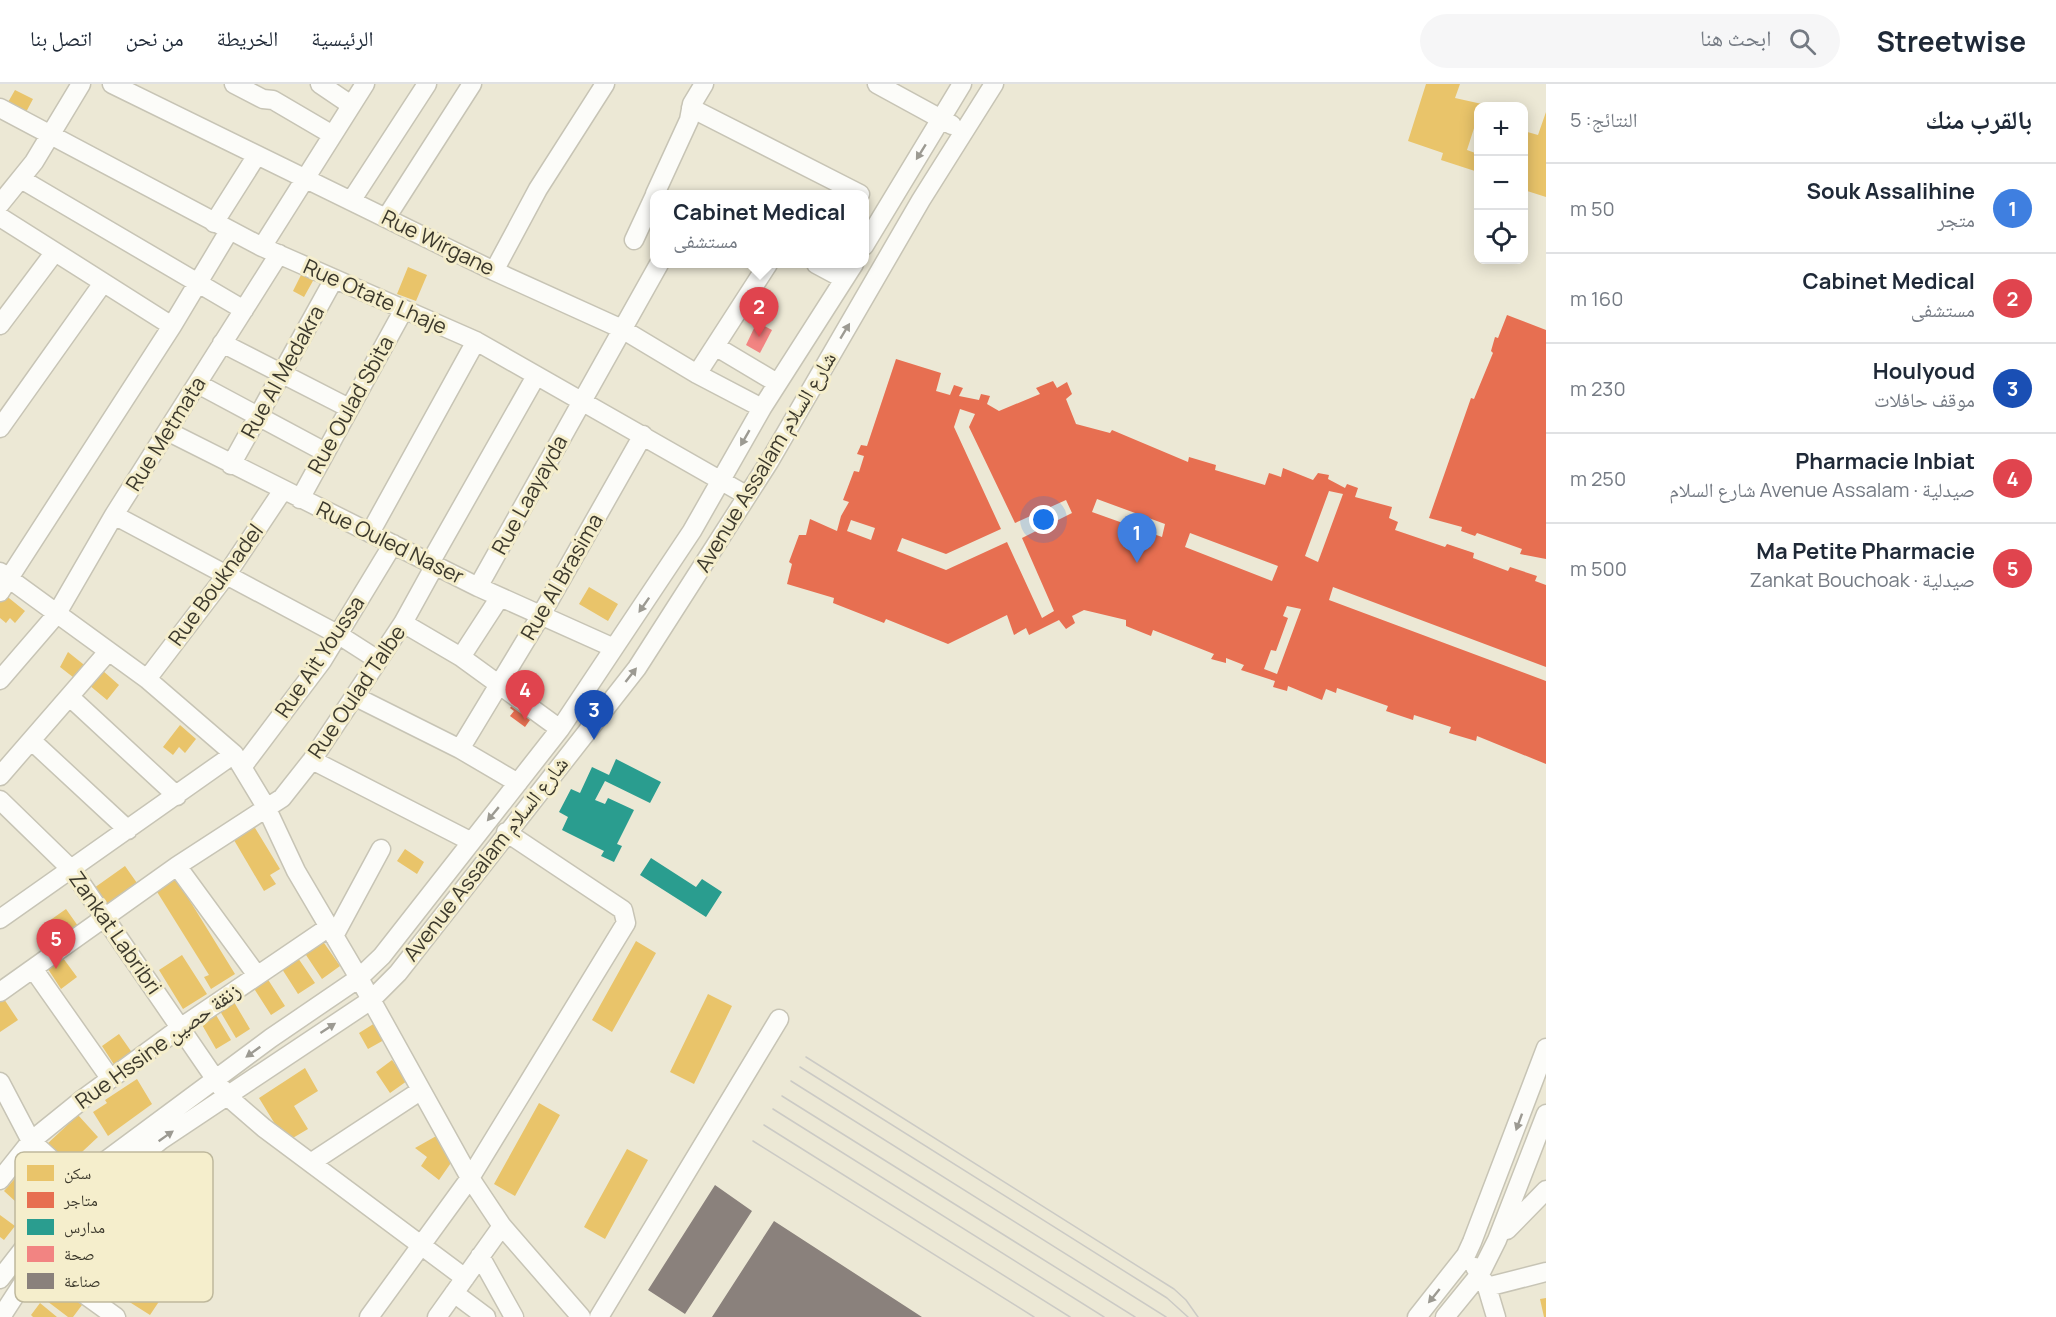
<!DOCTYPE html>
<html lang="ar">
<head>
<meta charset="utf-8">
<style>
  body { margin:0; font-family:Manrope,"Noto Naskh Arabic",sans-serif; background:#f6f6f7; color:#1f2937; direction:rtl }
  .controls { position:absolute; right:18px; top:18px; display:grid; overflow:hidden; border-radius:12px; box-shadow:0 3px 15px #0003 }
  .controls button { width:54px; height:54px; display:grid; place-items:center; padding:0; border:0; border-bottom:2px solid #e0e1e3; background:#fff; color:#1f2937; font:30px sans-serif }
  .you { position:absolute; left:1044px; top:436px; width:21px; height:21px; margin:-15px; border:4px solid #fff; border-radius:50%; background:#1a73e8; box-shadow:0 0 0 9px #1a73e833 }
  .badge { display:grid; place-items:center; width:39px; height:39px; border-radius:50%; background:#ea580c; color:#fff; font-size:20px; font-weight:700 }
  .pin { position:absolute; translate:-50% -50px; filter:drop-shadow(0 2px 3px #0008) }
  .pin::after { content:''; position:absolute; top:32px; width:21px; height:18px; background:inherit; clip-path:polygon(0 0,100% 0,50% 100%) }
  .popup { position:absolute; left:650px; top:106px; width:219px; height:78px; box-sizing:border-box; display:grid; place-content:center; border-radius:12px; background:#fff; filter:drop-shadow(0 2px 4px #0005); font-size:20px; white-space:nowrap; color:#747a83 }
  .popup b { font-size:22px; color:#1f2937 }
  .popup::after { content:''; position:absolute; left:50%; top:100%; margin-left:-12px; border:12px solid transparent; border-top-color:#fff }
  .list { margin:0; padding:0; list-style:none }
  h2 { display:flex; justify-content:space-between; align-items:center; height:78px; margin:0; padding:0 24px; font-size:26px }
  h2 small { font-size:20px; font-weight:400; color:#747a83 }
  .list li { display:grid; grid-template-columns:39px 1fr auto; gap:18px; align-items:center; box-sizing:border-box; height:90px; padding:0 24px; border-top:2px solid #e0e1e3 }
  .list b { display:block; font-size:22px; white-space:nowrap }
  .list p { margin:0; font-size:20px; white-space:nowrap; color:#747a83 }
  .list em { font-size:20px; font-style:normal; color:#747a83 }
  .icon { flex:none; width:33px; height:33px; fill:none; stroke:currentColor; stroke-width:2; stroke-linecap:round; stroke-linejoin:round }
  .map { position:relative; flex:none; width:1546px; height:1233px; overflow:hidden; direction:ltr }
  header { display:flex; align-items:center; gap:36px; box-sizing:border-box; height:84px; padding:0 30px; background:#fff; border-bottom:2px solid #e0e1e3 }
  header strong { font-size:28px }
  nav { display:flex; gap:33px; margin-inline-start:auto; font-size:21px }
  .search { width:420px; height:54px; background:#f6f6f7; display:flex; align-items:center; gap:15px; box-sizing:border-box; padding:0 21px; border-radius:33px; color:#747a83; font-size:22px }
  main { display:flex }
  aside { flex:1; background:#fff }
  .map>svg:first-child { display:block }
  .homes { fill:#e9c46a }
  .shops { fill:#e76f51; fill-rule:evenodd }
  .schools { fill:#2a9d8f }
  .health { fill:#f28482 }
  .industry { fill:#8a817c }
  .lines { fill:none; stroke-linecap:round; stroke-linejoin:round }
  .minor-casing { stroke:#c7c4b5; stroke-width:21 }
  .minor { stroke:#fcfcf9; stroke-width:18 }
  .tram { stroke:#cbcac5; stroke-width:1.5 }
  .oneway { fill:#9c9a92 }
  .labels { text-anchor:middle; stroke-width:6; stroke-linejoin:round; paint-order:stroke }
  .street-label { font-size:21px; fill:#3c392c; stroke:#f5eecc }
  .key { fill:#f5eecc; stroke:#beb89c; stroke-width:1.5 }
  .key-label { font-size:16px; fill:#3c392c }
</style>
</head>
<body>
<header>
<strong>Streetwise</strong>
<div class="search"><svg class="icon" aria-label="search" viewBox="0 0 24 24"><circle cx="10" cy="10" r="6"/><path d="M15 15l6 6"/></svg>ابحث هنا</div>
<nav><a>الرئيسية</a><a>الخريطة</a><a>من نحن</a><a>اتصل بنا</a></nav>
</header>
<main>
<aside>
<h2>بالقرب منك<small>النتائج: 5</small></h2>
<ul class="list">
<li><span class="badge" style="background:#3f7fe0">1</span><div><b>Souk Assalihine</b><p>متجر</p></div><em>50 m</em></li>
<li><span class="badge" style="background:#e0444e">2</span><div><b>Cabinet Medical</b><p>مستشفى</p></div><em>160 m</em></li>
<li><span class="badge" style="background:#1a4fb4">3</span><div><b>Houlyoud</b><p>موقف حافلات</p></div><em>230 m</em></li>
<li><span class="badge" style="background:#e0444e">4</span><div><b>Pharmacie Inbiat</b><p>صيدلية · Avenue Assalam شارع السلام</p></div><em>250 m</em></li>
<li><span class="badge" style="background:#e0444e">5</span><div><b>Ma Petite Pharmacie</b><p>صيدلية · Zankat Bouchoak</p></div><em>500 m</em></li>
</ul>
</aside>
<div class="map">
<svg width="1546" height="1233" viewBox="0 0 1546 1233">
  <rect width="100%" height="100%" fill="#ece8d5"/>
  <path class="homes" d="M1426 0H1460L1455 14 1491 22H1478V38H1476L1467 66 1478 70V88L1441 76 1443 69 1408 57Z
    M15 6 33 15 25 30 7 20Z
    M1546 28V113L1524 106V47L1538 51Z
    M408 183 427 191 416 217 397 210Z
    M302 189 314 195 304 213 293 207Z
    M589 503 618 520 608 537 579 520Z
    M4 510 25 527 15 539 10 534 6 539 0 534V514Z
    M68 568 88 584 78 597 60 583Z
    M102 586 119 601 107 616 89 601Z
    M180 641 196 655 185 669 179 663 173 671 163 663Z
    M252 739 280 785 270 791 276 800 264 807 231 751Z
    M405 765 424 778 417 790 397 777Z
    M125 782 137 799 107 821 94 804Z
    M174 791 235 890 211 905 204 893 209 891 154 803Z
    M66 825 78 842 61 854 49 837Z
    M322 856 340 882 322 895 304 868Z
    M636 857 656 869 612 948 592 936Z
    M182 871 207 910 183 925 159 886Z
    M63 874 77 893 61 905 48 885Z
    M298 874 315 899 298 910 282 885Z
    M267 894 285 922 271 931 253 903Z
    M708 910 732 922 694 1000 670 988Z
    M4 915 18 936 0 948V918Z
    M234 918 250 945 236 954 220 927Z
    M216 931 231 956 216 965 201 939Z
    M375 939 384 956 368 965 359 949Z
    M119 950 133 970 115 982 102 962Z
    M392 976 407 997 390 1009 376 988Z
    M305 984 318 1007 294 1022 308 1045 286 1058 259 1014Z
    M137 995 152 1020 108 1052 93 1028 107 1019 105 1016Z
    M539 1019 560 1031 515 1112 494 1100Z
    M78 1031 98 1053 68 1081 46 1061Z
    M438 1051 453 1076 439 1096 421 1082 427 1073 415 1064Z
    M627 1065 648 1076 605 1155 584 1143Z
    M39 1072 59 1095 43 1109 23 1086Z
    M18 1091 42 1113 28 1129 4 1107Z
    M0 1131 15 1142 4 1156 0 1153Z
    M112 1182 162 1213 150 1231 101 1200Z
    M53 1200 82 1221 73 1233H68L43 1214Z
    M1546 1214V1233H1544L1540 1215Z
    M40 1219 57 1233H33L31 1231Z"/>
  <path class="shops" d="M1507 231 1546 246V475L1520 470 1522 465 1477 449 1475 452 1461 447 1462 443 1429 434 1471 314 1474 315 1493 269 1491 267 1495 253 1498 254Z
    M896 275 941 289 936 307 950 311 954 301 963 304 959 312 979 316 981 310 990 312 987 320 999 327 1040 310 1036 304 1053 297 1057 304 1067 298 1072 310 1066 315 1076 340 1110 349 1112 346 1188 378 1189 373 1216 381 1215 386 1265 401 1269 389 1281 393 1283 384 1313 396 1318 389 1329 391 1328 395 1345 404 1347 400 1358 404 1355 413 1392 423 1389 434 1398 438 1395 446 1445 463 1447 460 1474 469 1473 474 1508 487 1510 483 1537 492 1535 497 1546 501V583L1333 503 1329 516 1546 597V680L1477 652 1476 657 1449 649 1451 643 1414 631 1413 636 1386 627 1388 622 1337 604 1336 609 1326 605 1322 616 1288 602 1287 607 1273 603 1275 597 1241 586 1244 581 1226 574V579L1211 575 1214 570 1153 546 1151 552 1126 542V536L1084 526 1072 532 1075 539 1066 545 1059 536 1029 551 1026 544 1014 551 1007 531 948 560 886 535 884 539 833 519 834 514 787 500 792 480 789 478 799 451H806L810 435 837 447 841 432 849 418 843 416 854 387 859 388 864 372 857 370 861 361 867 362ZM960 325 975 330 969 343 1015 439 1066 416 1072 429 1022 454 1054 527 1042 534 1007 458 946 486 897 467 902 454 946 470 1001 445 954 343ZM1329 407 1343 410 1318 478 1305 472ZM1097 415 1165 440 1162 453 1092 428ZM851 436 875 444 871 456 847 447ZM1190 449 1278 482 1272 497 1185 463ZM1287 522 1301 525 1277 590 1264 585 1271 566 1276 567 1288 534 1283 532Z
    M517 615 535 629 525 643 510 632 514 627 510 624Z"/>
  <path class="schools" d="M616 675 661 698 650 719 605 697 595 716 605 720 608 714 634 726 617 760 622 762 614 778 601 772 604 767 562 746 568 733 559 728 571 705 580 709 592 683 609 691Z
    M651 774 696 803 702 795 722 808 706 833 640 791Z"/>
  <path class="health" d="M757 238 772 246 760 269 746 261Z"/>
  <path class="industry" d="M715 1101 752 1127 685 1230 648 1206Z
    M774 1137 922 1233H712Z"/>
  <g class="lines">
    <g class="minor-casing">
      <path id="minor" d="M112 0 494 187 622 245 697 290 762 324
        M234 0 263 15 273 16 331 50
        M320 0 351 21
        M877 0 952 41
        M0 24 262 163 476 257 746 411
        M691 24 860 110
        M21 95 244 226
        M655 110 689 36 692 20 704 0
        M351 117 427 0
        M0 120 34 78 81 0
        M0 133 172 242
        M386 134 472 0
        M214 139 257 71
        M634 156 654 113
        M864 162 962 0
        M262 163 365 0
        M816 180 844 195
        M494 187 538 105 605 0
        M0 241 54 169
        M222 259 349 324
        M715 262 777 299
        M697 290 768 180
        M198 300 325 368
        M0 344 103 199
        M169 348 478 503 614 564
        M231 381 334 195
        M300 415 403 227
        M114 431 339 551 378 576
        M370 449 476 257
        M430 479 536 292
        M0 488 147 595 234 670 266 723 296 787 359 894 470 1094 502 1142 581 1233
        M478 503 659 180
        M0 508 172 242 229 147
        M403 539 461 573 560 645
        M461 573 500 513
        M147 595 227 490 283 406
        M0 596 56 531 114 431 279 170
        M354 612 460 665 518 699
        M71 614 177 712
        M32 657 128 746
        M460 665 541 531 643 351
        M312 676 470 757
        M243 682 322 577 393 460
        M0 692 107 569
        M0 716 72 786 227 1012 264 1044 465 1194
        M177 782 256 890
        M0 835 234 670
        M334 852 381 765
        M34 886 110 994
        M0 908 177 782 282 714 312 676 403 539 435 481
        M0 998 31 1057 87 1108
        M312 1078 420 1007
        M0 1096 31 1057 83 1015 180 944 329 843
        M1507 1146 1546 1106
        M30 1171 116 1233
        M480 1172 514 1233
        M1475 1183 1487 1203 1496 1233
        M0 1195 45 1137 100 1081 271 954 359 894 382 872 560 645 692 447 762 324 854 180
        M1487 1203 1546 1188
        M454 1209 486 1233
        M1 1233 38 1176 91 1112 161 1056 371 916 398 889 637 584 769 378 921 116 994 0
        M369 1233 470 1094 626 839 623 826 506 748
        M437 1233 502 1142
        M599 1233 779 935
        M1417 1233 1466 1171 1472 1158 1546 964
        M1445 1233 1480 1190 1497 1156 1546 1030"/>
    </g>
    <use href="#minor" class="minor"/>
    <path class="tram" d="M806 973 1174 1205 1186 1216 1198 1233
      M800 983 1167 1214 1188 1233
      M791 997 1166 1233
      M782 1012 1135 1233
      M773 1025 1104 1233
      M764 1041 1070 1233
      M753 1057 1034 1233"/>
  </g>
  <defs><path id="oneway-solid" d="M-6-.8H1V-3.2L6.5 0L1 3.2V.8H-6Z" transform="scale(1.5)"/></defs>
  <g class="oneway">
    <use href="#oneway-solid" transform="translate(921 68) rotate(122)"/>
    <use href="#oneway-solid" transform="translate(845 247) rotate(-59)"/>
    <use href="#oneway-solid" transform="translate(745 354) rotate(120)"/>
    <use href="#oneway-solid" transform="translate(644 521) rotate(125)"/>
    <use href="#oneway-solid" transform="translate(631 591) rotate(-52)"/>
    <use href="#oneway-solid" transform="translate(493 730) rotate(130)"/>
    <use href="#oneway-solid" transform="translate(328 944) rotate(-33)"/>
    <use href="#oneway-solid" transform="translate(253 968) rotate(144)"/>
    <use href="#oneway-solid" transform="translate(1519 1038) rotate(110)"/>
    <use href="#oneway-solid" transform="translate(166 1052) rotate(-35)"/>
    <use href="#oneway-solid" transform="translate(1434 1212) rotate(129)"/>
  </g>
  <g class="labels">
    <g class="street-label">
      <text transform="translate(438 159) rotate(26)" y="7">Rue Wirgane</text>
      <text transform="translate(375 213) rotate(24)" y="7">Rue Otate Lhaje</text>
      <text transform="translate(283 288) rotate(-61)" y="7">Rue Al Medakra</text>
      <text transform="translate(351 321) rotate(-61)" y="7">Rue Oulad Sbita</text>
      <text transform="translate(166 350) rotate(-58)" y="7">Rue Metmata</text>
      <text transform="translate(766 378) rotate(-59)" y="7">Avenue Assalam شارع السلام</text>
      <text transform="translate(530 411) rotate(-61)" y="7">Rue Laayayda</text>
      <text transform="translate(390 459) rotate(26)" y="7">Rue Ouled Naser</text>
      <text transform="translate(562 493) rotate(-60)" y="7">Rue Al Brasima</text>
      <text transform="translate(216 501) rotate(-54)" y="7">Rue Bouknadel</text>
      <text transform="translate(320 573) rotate(-56)" y="7">Rue Ait Youssa</text>
      <text transform="translate(357 608) rotate(-56)" y="7">Rue Oulad Talbe</text>
      <text transform="translate(486 775) rotate(-52)" y="7">Avenue Assalam شارع السلام</text>
      <text transform="translate(115 849) rotate(55)" y="7">Zankat Labribri</text>
      <text transform="translate(158 962) rotate(-36)" y="7">Rue Hssine زنقة حصين</text>
    </g>
  </g>
  <rect x="15" y="1068" width="198" height="150" rx="9" class="key"/>
  <rect x="27" y="1081" width="27" height="16" fill="#e9c46a"/>
  <rect x="27" y="1108" width="27" height="16" fill="#e76f51"/>
  <rect x="27" y="1135" width="27" height="16" fill="#2a9d8f"/>
  <rect x="27" y="1162" width="27" height="16" fill="#f28482"/>
  <rect x="27" y="1189" width="27" height="16" fill="#8a817c"/>
  <g class="key-label">
    <text x="64" y="1095">سكن</text>
    <text x="64" y="1122">متاجر</text>
    <text x="64" y="1149">مدارس</text>
    <text x="64" y="1176">صحة</text>
    <text x="64" y="1203">صناعة</text>
  </g>
</svg>
<div class="controls">
<button>+</button>
<button>−</button>
<button><svg class="icon" aria-label="locate" viewBox="0 0 24 24"><circle cx="12" cy="12" r="6"/><path d="M12 2v4M12 18v4M2 12h4M18 12h4"/></svg></button>
</div>
<div class="you"></div>
<div class="pin badge" style="left:1137px;top:479px;background:#3f7fe0">1</div>
<div class="pin badge" style="left:759px;top:253px;background:#e0444e">2</div>
<div class="popup"><b>Cabinet Medical</b>مستشفى</div>
<div class="pin badge" style="left:594px;top:656px;background:#1a4fb4">3</div>
<div class="pin badge" style="left:525px;top:636px;background:#e0444e">4</div>
<div class="pin badge" style="left:56px;top:885px;background:#e0444e">5</div>
</div>
</main>
</body>
</html>
